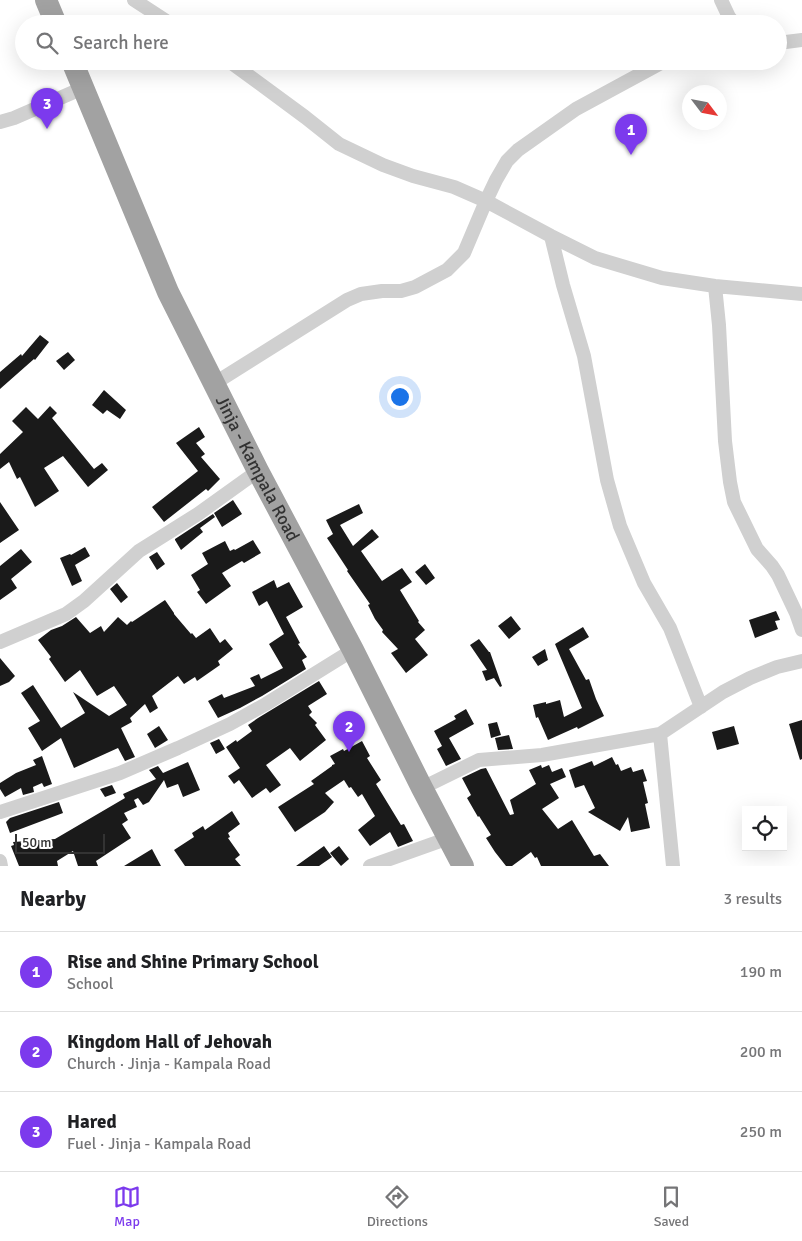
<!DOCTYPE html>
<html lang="en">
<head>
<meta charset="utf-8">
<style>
  body { margin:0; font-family:Signika,sans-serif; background:#f6f6f6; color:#202124 }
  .controls { position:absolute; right:15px; bottom:15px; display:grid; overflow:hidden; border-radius:0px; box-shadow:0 5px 20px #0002 }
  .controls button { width:45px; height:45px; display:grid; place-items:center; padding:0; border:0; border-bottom:1px solid #e0e0e0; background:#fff; color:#202124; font:25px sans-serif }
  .compass { position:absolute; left:682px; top:85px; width:45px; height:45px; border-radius:50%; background:#fff; box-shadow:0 5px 20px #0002; rotate:122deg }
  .scale { position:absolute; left:15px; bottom:12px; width:90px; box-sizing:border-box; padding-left:5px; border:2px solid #333; border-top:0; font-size:14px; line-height:18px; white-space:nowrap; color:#333; -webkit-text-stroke:4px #fff; paint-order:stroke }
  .you { position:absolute; left:399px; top:396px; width:18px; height:18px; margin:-12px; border:4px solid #fff; border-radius:50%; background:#1a73e8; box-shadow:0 0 0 8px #1a73e833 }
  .badge { display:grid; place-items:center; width:32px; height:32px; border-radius:50%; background:#7c3aed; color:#fff; font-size:16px; font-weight:700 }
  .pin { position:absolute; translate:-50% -41px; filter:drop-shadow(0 1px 2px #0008) }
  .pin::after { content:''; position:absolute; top:26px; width:18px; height:15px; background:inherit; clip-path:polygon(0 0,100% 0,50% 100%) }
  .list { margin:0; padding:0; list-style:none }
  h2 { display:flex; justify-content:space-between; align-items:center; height:65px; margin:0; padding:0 20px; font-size:21px }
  h2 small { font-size:16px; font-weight:400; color:#757577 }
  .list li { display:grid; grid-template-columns:32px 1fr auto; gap:15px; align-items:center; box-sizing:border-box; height:80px; padding:0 20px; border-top:1px solid #e0e0e0 }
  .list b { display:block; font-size:19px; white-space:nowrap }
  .list p { margin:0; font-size:16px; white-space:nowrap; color:#757577 }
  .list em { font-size:16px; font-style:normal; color:#757577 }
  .icon { flex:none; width:28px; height:28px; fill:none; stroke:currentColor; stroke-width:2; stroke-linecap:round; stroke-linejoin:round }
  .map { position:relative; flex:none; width:802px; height:866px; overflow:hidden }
  .search { position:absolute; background:#fff; box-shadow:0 5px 20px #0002; left:15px; right:15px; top:15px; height:55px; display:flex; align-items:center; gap:12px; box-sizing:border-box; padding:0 18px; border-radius:28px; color:#757577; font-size:19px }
  .sheet { height:305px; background:#fff }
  nav { display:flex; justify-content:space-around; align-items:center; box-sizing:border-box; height:70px; border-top:1px solid #e0e0e0; background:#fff; font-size:14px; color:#757577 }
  nav a { display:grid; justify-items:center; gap:2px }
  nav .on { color:#7c3aed }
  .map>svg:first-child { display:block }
  .building { fill:#1a1a1a }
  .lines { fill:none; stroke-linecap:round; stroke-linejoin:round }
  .minor { stroke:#d0d0d0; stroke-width:14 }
  .trunk { stroke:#a2a2a2; stroke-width:22 }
  .labels { text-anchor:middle; stroke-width:5; stroke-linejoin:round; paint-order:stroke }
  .street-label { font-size:18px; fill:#333; stroke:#fff }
</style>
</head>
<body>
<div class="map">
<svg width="802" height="866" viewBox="0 0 802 866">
  <rect width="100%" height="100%" fill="#fff"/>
  <path class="building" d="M40 335 49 342 35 360 34 359 0 389V372L21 354 22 356Z
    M68 352 75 360 64 370 56 361Z
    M104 390 126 410 120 419 107 410 103 414 92 405Z
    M50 406 57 413 52 418 94 469 102 463 108 470 88 487 63 456 44 468 59 491 35 507 20 477 17 479 9 462 0 469V454L23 432 12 421 26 407 38 419Z
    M199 427 205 437 196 443 205 454 201 457 220 479 208 491 206 489 164 522 152 507 198 471 176 443Z
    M233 500 242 514 222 527 214 513Z
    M0 502 19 530 0 543Z
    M359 504 363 513 340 525 353 546 372 529 379 537 361 551 382 581 402 568 412 582 400 590 419 621 418 622 425 630 415 639 428 655 406 673 391 653 398 649 382 632 383 630 375 619 368 605 370 604 347 571 348 570 327 538 333 534 326 520Z
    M213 514 215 517 200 528 203 532 181 550 175 540V539Z
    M253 540 261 553 244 563 242 561 222 573 231 586 206 604 197 592 200 590 191 575 208 564 202 553 225 541 230 551 234 549 235 550Z
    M85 547 90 556 75 565 82 581 72 586 60 558 70 554 71 555Z
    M21 549 32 562 11 579 17 588 0 600V566Z
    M157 552 165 564 157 570 149 557Z
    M425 564 435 578 426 585 415 572Z
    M274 580 277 588 289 582 303 607 286 617 300 643 298 644 307 657 302 660 306 669 262 696 240 708 218 718 208 701 222 694 224 698 255 686 250 678 259 674 261 679 283 668 269 644 284 634 267 601 259 606 252 592Z
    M117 583 128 597 121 603 110 589Z
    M165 600 174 613V614L191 634 192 633 196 638 210 628 220 643 225 639 233 649 218 661 220 665 197 681 195 677 184 684 178 676 152 696 158 708 150 713 145 704 130 718 132 722 121 728 135 757 125 761 118 748 74 768 61 738 42 751 28 728 40 721 21 693 33 685 61 728 85 713 73 692 109 716 127 705 114 686 97 696 80 670 65 682 49 659 51 657 38 640 51 630 62 626 76 617 90 633 101 626 104 632 118 617 127 625 131 621 132 622Z
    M776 611 780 620 775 621 778 629 755 638 749 620Z
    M511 616 521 629 509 639 498 626Z
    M583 627 589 637 569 649 586 680 589 679 596 699 604 716 578 729 577 727 548 740 538 717 536 718 533 705 546 702V704L560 700 564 717 582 708 555 644Z
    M479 639 489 652H490L502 686 500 687 494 678 486 681 482 671 487 670 470 645Z
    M545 649 548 660 538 666 532 657Z
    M0 658 15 676 9 682 0 686Z
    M319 681 327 694 308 706 312 712 309 715 317 723 315 725 326 740 300 761 290 748 266 765 281 785 270 793 266 788 252 798 239 780 234 784 228 776 240 768 226 747 236 740 237 742 252 731 248 725 258 718Z
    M466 709 474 724 449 738 461 759 446 766 437 749 442 746 434 731 456 719 454 716Z
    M802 720V759L800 760 789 724Z
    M497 722 501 735 491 738 488 724Z
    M159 726 168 740 155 748 147 734Z
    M734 726 739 744 717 750 712 732Z
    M509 735 513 749 498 750 495 738Z
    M219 739 225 749 216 754 210 743Z
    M362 741 370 756 367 758 381 780 376 784 401 825 404 824 413 841 398 847 390 832 370 846 358 830 375 816 362 794 358 797 351 787 349 788 344 780 325 793 334 802 325 812 295 832 278 807 314 784 311 781 332 766V765L335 764 330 756 343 749 344 751Z
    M42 756 52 784 44 787 42 783 33 787 34 792 23 795 21 788 5 797 0 789V783L16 773 36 765 33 760Z
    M612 757 616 765 618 764 621 771 631 767 633 772 643 769 647 781 643 782 648 803 645 804 650 828 631 832 628 817 620 831 588 812 595 808 584 785 575 788 569 770 592 761 594 766Z
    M188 762 200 790 183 797 178 784 167 788 164 780 149 802 143 805 138 798 134 800 137 807 124 813 128 820 122 824 131 838 96 861 98 866H78L73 851 57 861 58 866H19L11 846 14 845 13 842 55 839 125 798 123 794 156 779 149 770 158 766 163 773Z
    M541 765 542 768 549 765 552 772 562 768 566 777 550 784 559 798 542 809 558 829 572 820 594 856 600 854 609 866H541L537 857 535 858 531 852 512 866H506L495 852 486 838 491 835 479 816 478 817 467 798 471 795 462 778 481 769 486 768 510 815 514 814 510 800 536 784 529 770Z
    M112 785 116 793 105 797 100 789Z
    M59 802 63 813 10 833 6 822 10 818Z
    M232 811 240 824 228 833 230 837 228 838 240 855 235 859 241 866H185L174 850 194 837 192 833 203 826 205 830Z
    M324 846 332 857 319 866H296Z
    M339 846 349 859 341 866 330 853Z
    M152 849 161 866H124Z"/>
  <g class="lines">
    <path class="minor" d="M134 0 171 24
      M721 0 729 17 735 24
      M778 43 802 40
      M229 61 305 117 339 144 383 165 413 176 454 187 486 201 551 236 595 258 662 278 715 286 802 294
      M0 122 14 118 83 88
      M551 236 563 285 584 356 607 480 620 526 644 583 670 628 701 707
      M715 286 719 325 725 441 730 482 734 502 757 549 772 566 778 575 796 613 802 630
      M215 383 347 300 361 294 382 291H401L415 287 447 270 464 253 486 201 496 180 507 161 518 150 576 109 659 64 667 61
      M0 642 66 614 84 601 139 551 198 514 258 471
      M660 734 673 866
      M422 788 479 760 542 755 660 734 723 692 750 678 777 667 802 661
      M0 812 120 773 178 748 230 724 266 704 353 650
      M0 861 1 866
      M370 866 449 838"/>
    <g class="trunk">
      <path d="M46 0 56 24"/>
      <path id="s1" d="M72 61 168 292 258 471 353 650 422 788 463 866"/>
    </g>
  </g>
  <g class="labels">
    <g class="street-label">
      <text dy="6" stroke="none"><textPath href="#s1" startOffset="448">Jinja - Kampala Road</textPath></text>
    </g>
  </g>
</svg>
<div class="controls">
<button><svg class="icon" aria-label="locate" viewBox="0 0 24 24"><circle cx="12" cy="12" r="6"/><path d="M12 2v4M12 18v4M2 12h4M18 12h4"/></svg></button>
</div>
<svg class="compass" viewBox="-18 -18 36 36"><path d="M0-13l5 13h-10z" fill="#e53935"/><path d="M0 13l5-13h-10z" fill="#757577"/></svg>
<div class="scale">50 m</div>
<div class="you"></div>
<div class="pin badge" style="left:631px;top:155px">1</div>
<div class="pin badge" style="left:349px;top:752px">2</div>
<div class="pin badge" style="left:47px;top:129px">3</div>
<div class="search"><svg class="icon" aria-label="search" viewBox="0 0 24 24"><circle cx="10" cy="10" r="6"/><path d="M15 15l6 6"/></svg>Search here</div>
</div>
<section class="sheet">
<h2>Nearby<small>3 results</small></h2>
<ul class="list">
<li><span class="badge">1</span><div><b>Rise and Shine Primary School</b><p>School</p></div><em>190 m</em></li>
<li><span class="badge">2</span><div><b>Kingdom Hall of Jehovah</b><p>Church · Jinja - Kampala Road</p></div><em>200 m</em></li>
<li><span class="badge">3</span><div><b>Hared</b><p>Fuel · Jinja - Kampala Road</p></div><em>250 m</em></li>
</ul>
</section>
<nav>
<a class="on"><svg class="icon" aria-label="map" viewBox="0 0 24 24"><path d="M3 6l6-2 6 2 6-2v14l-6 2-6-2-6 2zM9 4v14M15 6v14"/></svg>Map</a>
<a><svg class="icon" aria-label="directions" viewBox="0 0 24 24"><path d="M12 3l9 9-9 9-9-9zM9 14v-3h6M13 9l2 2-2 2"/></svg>Directions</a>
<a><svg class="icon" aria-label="saved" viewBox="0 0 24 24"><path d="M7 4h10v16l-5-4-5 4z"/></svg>Saved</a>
</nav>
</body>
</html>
